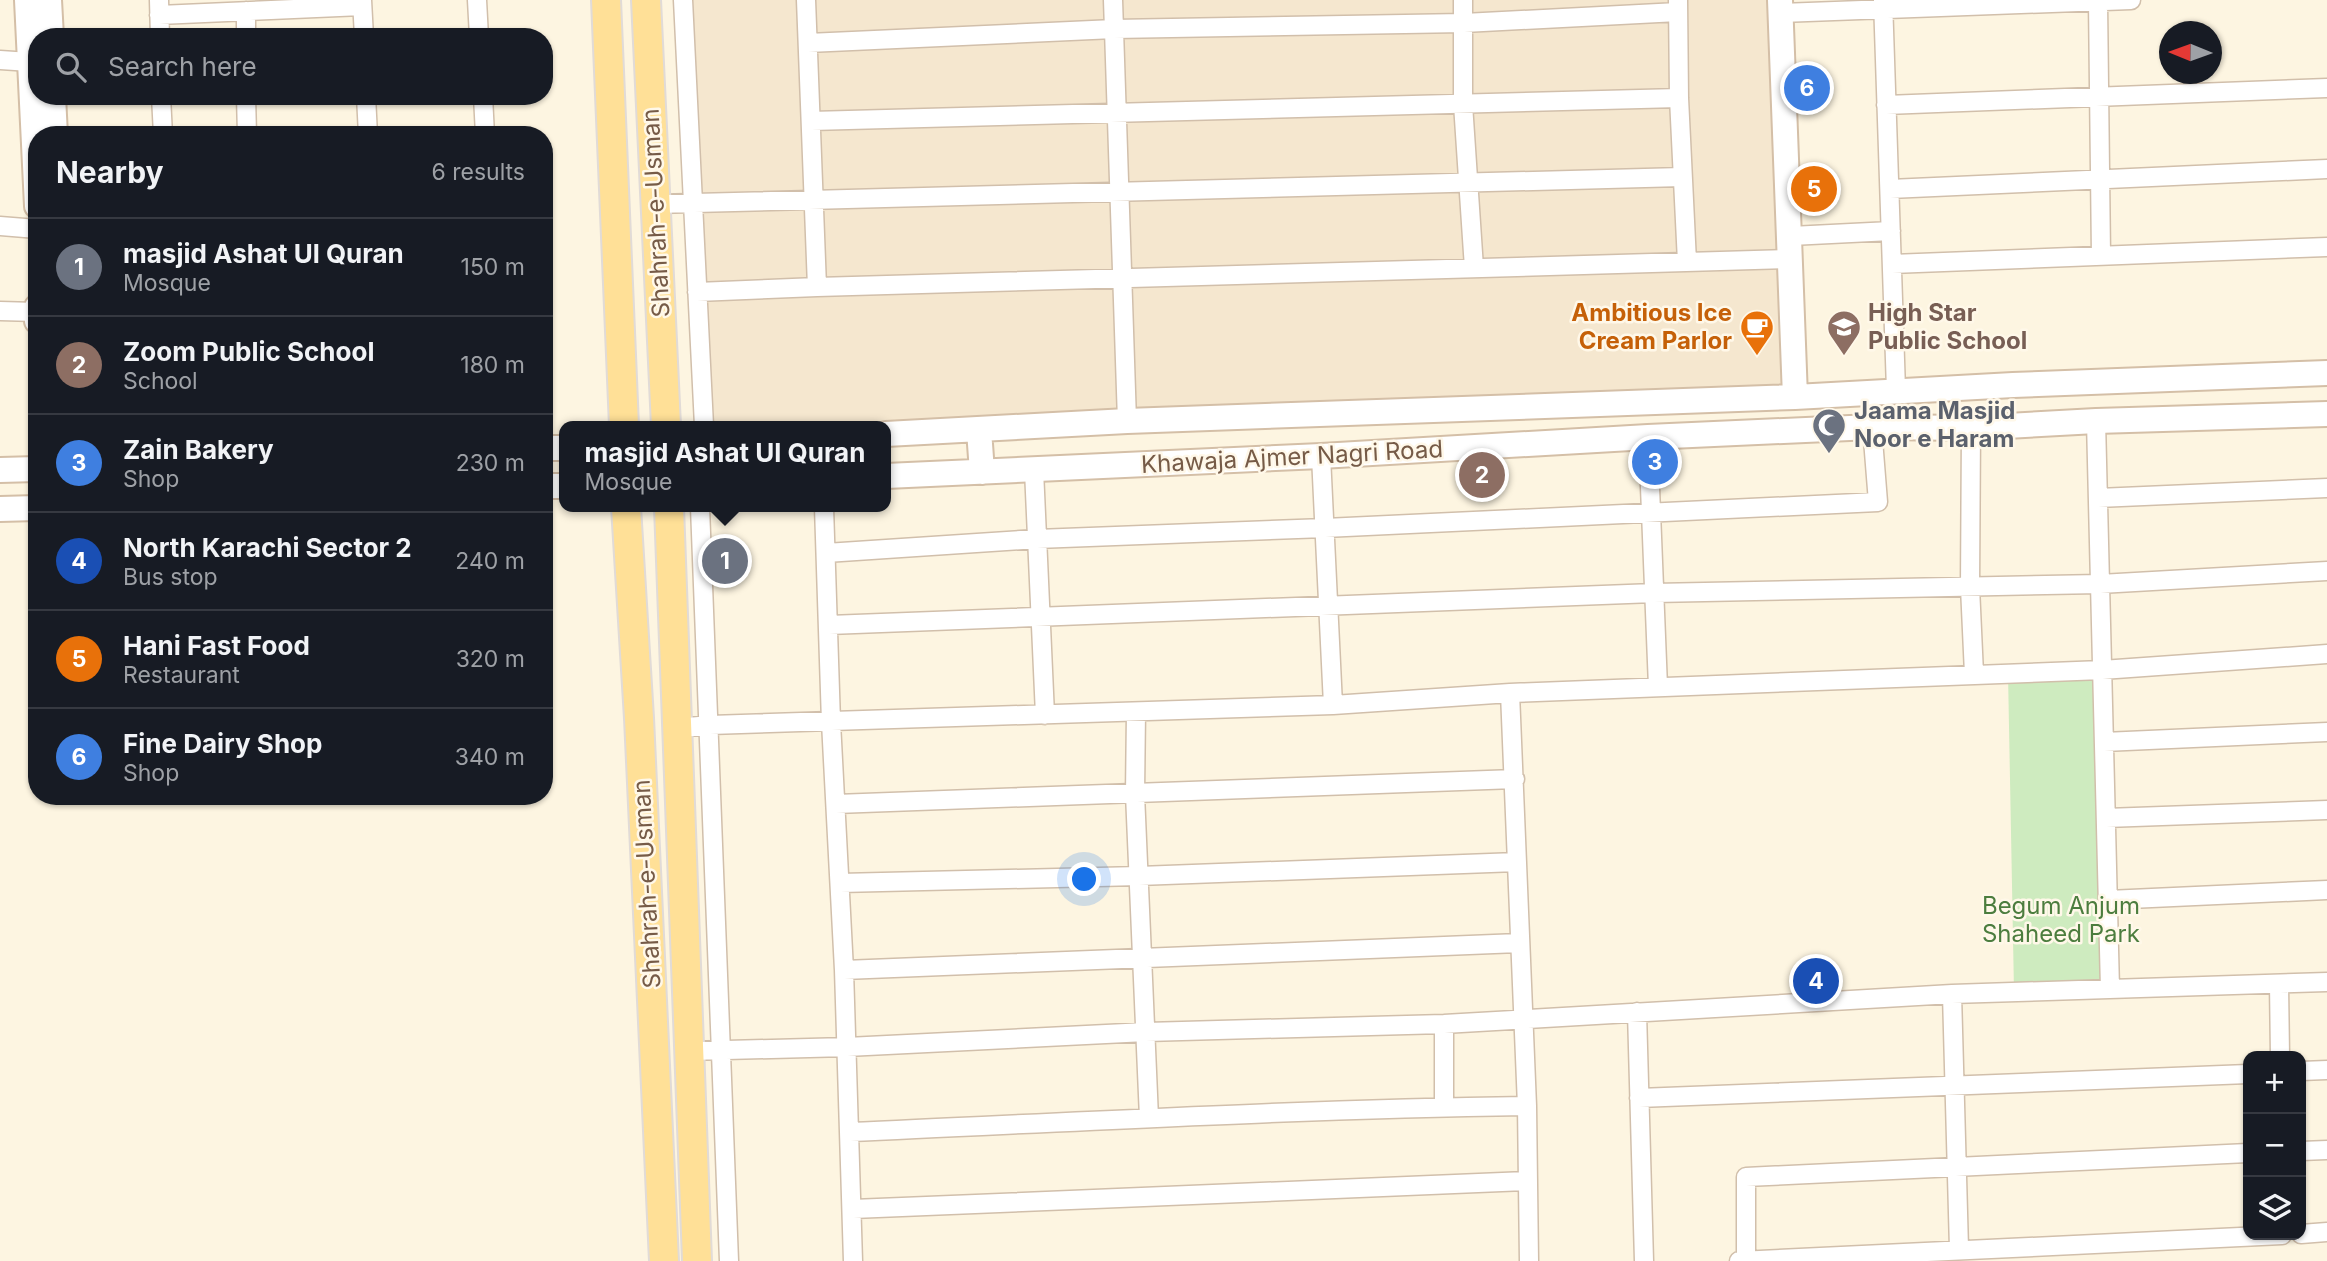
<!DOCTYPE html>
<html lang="en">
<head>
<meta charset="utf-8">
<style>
  body { margin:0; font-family:Inter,sans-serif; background:#20242c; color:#f1f3f6 }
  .controls { position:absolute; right:21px; bottom:21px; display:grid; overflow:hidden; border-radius:14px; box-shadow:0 2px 5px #0004 }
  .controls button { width:63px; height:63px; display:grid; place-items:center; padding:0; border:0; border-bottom:2px solid #363941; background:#171b24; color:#f1f3f6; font:35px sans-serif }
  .compass { position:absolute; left:2159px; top:21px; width:63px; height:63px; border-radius:50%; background:#171b24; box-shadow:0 2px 5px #0004; rotate:271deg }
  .you { position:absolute; left:1085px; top:880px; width:24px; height:24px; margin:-18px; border:5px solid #fff; border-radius:50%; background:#1a73e8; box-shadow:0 0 0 10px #1a73e833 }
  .badge { display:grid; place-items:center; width:46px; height:46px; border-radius:50%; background:#1a73e8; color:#fff; font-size:23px; font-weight:700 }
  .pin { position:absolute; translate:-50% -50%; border:4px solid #fff; box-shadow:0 2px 7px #0006 }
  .popup { position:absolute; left:559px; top:421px; width:332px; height:91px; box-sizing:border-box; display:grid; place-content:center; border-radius:14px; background:#171b24; filter:drop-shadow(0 2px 5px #0005); font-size:23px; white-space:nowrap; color:#9ea1a6 }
  .popup b { font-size:26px; color:#f1f3f6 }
  .popup::after { content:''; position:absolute; left:50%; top:100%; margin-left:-14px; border:14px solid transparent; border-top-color:#171b24 }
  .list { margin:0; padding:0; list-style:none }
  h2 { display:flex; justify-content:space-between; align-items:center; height:91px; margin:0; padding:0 28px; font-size:30px }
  h2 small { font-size:23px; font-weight:400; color:#9ea1a6 }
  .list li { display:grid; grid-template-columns:46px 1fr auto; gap:21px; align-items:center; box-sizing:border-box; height:98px; padding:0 28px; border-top:2px solid #363941 }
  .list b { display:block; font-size:26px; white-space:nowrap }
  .list p { margin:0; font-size:23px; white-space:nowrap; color:#9ea1a6 }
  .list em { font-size:23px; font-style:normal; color:#9ea1a6 }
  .icon { flex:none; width:38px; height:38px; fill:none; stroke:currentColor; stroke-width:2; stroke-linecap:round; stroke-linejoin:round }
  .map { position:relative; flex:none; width:2327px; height:1261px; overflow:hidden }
  .search { position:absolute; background:#171b24; box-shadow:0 2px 5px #0004; left:28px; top:28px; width:525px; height:77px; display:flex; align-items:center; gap:18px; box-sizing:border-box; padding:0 24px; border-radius:28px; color:#9ea1a6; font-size:26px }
  .panel { position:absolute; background:#171b24; box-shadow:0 2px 5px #0004; left:28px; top:126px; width:525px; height:679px; border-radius:28px }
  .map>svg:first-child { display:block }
  .residential { fill:#f5e7cf }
  .green { fill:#ceebbf }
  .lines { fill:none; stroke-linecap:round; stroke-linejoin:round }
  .street-casing { stroke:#d1bfab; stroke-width:21 }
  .secondary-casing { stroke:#d4bfa7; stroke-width:28 }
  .primary-casing { stroke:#e1dbd7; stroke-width:32 }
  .street { stroke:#fff; stroke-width:18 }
  .secondary { stroke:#fff; stroke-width:24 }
  .primary { stroke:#ffe097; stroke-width:28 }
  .labels { text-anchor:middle; stroke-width:5; stroke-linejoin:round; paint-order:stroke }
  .street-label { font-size:24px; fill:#765b47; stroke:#fff8e9 }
  .food-label { font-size:24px; font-weight:bold; fill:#c56008; stroke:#fff8e9; text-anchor:end }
  .education-label { font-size:24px; font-weight:bold; fill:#785e54; stroke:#fff8e9; text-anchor:start }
  .worship-label { font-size:24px; font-weight:bold; fill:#5b616d; stroke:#fff8e9; text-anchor:start }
  .park-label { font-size:24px; fill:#4c7d3e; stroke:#fff8e9 }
</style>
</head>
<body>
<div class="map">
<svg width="2327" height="1261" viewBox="0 0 2327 1261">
  <rect width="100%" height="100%" fill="#fdf5e1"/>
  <path class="residential" d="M674 0H1769L1785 392 748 426H696Z"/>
  <path class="green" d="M2102 670 2110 989 2014 991 2008 673Z"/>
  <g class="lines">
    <g class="street-casing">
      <path id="street" d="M159 0 160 37
        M362 0 364 37
        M477 0 479 37
        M683 0 704 426
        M806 0 817 287 1792 259
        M1113 0 1127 421
        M1463 0V104L1474 268
        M1678 0 1679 98 1687 262
        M1883 0 1896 390
        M2098 1 2101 256
        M246 11V37
        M1781 13 2131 0
        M159 15 362 6
        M808 43 1114 29 1464 23 1678 12
        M0 60 30 62
        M161 96 163 135
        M246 96 247 135
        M366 96 368 135
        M483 96 485 135
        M1886 105 2327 88
        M811 121 1679 98
        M1890 189 2327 169
        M655 204 1682 177
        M0 226 37 229
        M1791 236 1891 231
        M1892 264 2327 247
        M697 292 817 287
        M0 311 36 312
        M2096 421 2110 989
        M1971 428 1970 587 1974 674
        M1648 437 1658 687
        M1321 456 1333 705
        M1034 470 1045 715
        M2098 498 2327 488
        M700 507 729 1261
        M824 507 831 722 844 970 853 1261
        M826 553 1037 539 1325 528 1878 502 1872 427
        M829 625 1654 593 2100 584 2327 571
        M1510 693 1527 1106 1529 1261
        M1136 712 1135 794 1149 1118
        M677 728 710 725 1333 705 1510 693 2102 670 2327 654
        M2104 742 2327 732
        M836 804 1515 779
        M2106 818 2327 810
        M840 883 1139 876 1517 862
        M2108 900 2327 890
        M844 970 1519 943
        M2279 984 2280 1056
        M1952 994 1959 1249
        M1637 1012 1644 1261
        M1444 1024V1107
        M688 1051 847 1047 1146 1032 1444 1024 1952 994 2327 982
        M2301 1071 2327 1070
        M1639 1098 2248 1074
        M850 1132C1076 1122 1301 1109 1527 1106
        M2301 1151 2327 1150
        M853 1209 1528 1181
        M2301 1234 2327 1232
        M1739 1261 2282 1235
        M1746 1261V1177L2248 1153"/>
    </g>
    <g class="secondary-casing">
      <path id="secondary" d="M27 0 37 206
        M49 0 51 37
        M1780 0 1795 397
        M53 96 55 135
        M37 307V321
        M979 430 982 472
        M886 434 1127 421 1795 397 2013 385 2327 373
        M544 448H564
        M0 470 37 469
        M886 476 1321 456 1648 437 1872 427 1971 428 2096 421 2327 414
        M544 486H564
        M0 509 37 508"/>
    </g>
    <g class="primary-casing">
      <path id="primary" d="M606 0 624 426
        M646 0 666 426
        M626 507 639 718 664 1261
        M669 507 697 1261"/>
    </g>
    <use href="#street" class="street"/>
    <use href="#secondary" class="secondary"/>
    <use href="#primary" class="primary"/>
  </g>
  <defs>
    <g id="cafe-pin" transform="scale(1.75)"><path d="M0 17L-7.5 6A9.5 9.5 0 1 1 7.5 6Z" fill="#e8710a" stroke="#fff8e9"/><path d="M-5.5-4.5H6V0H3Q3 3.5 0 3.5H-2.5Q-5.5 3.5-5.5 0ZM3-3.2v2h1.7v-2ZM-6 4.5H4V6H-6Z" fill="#fff"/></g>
    <g id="school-pin" transform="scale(1.75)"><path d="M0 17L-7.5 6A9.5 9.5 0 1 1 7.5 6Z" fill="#8d6e63" stroke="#fff8e9"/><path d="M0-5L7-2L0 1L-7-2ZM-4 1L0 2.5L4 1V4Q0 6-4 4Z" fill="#fff"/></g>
    <g id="mosque-pin" transform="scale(1.75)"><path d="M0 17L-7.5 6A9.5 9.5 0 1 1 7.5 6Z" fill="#6b7280" stroke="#fff8e9"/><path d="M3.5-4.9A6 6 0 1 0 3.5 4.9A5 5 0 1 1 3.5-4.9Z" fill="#fff"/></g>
  </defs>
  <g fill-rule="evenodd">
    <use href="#cafe-pin" x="1757" y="327"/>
    <use href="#school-pin" x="1844" y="327"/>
    <use href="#mosque-pin" x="1829" y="425"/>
  </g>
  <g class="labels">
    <g class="street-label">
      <text transform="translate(656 213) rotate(-93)" y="8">Shahrah-e-Usman</text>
      <text transform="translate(1292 457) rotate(-3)" y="8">Khawaja Ajmer Nagri Road</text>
      <text transform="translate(647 884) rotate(-93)" y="8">Shahrah-e-Usman</text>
    </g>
    <g class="food-label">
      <text x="1732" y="321">Ambitious Ice<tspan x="1732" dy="28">Cream Parlor</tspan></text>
    </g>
    <g class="education-label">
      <text x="1868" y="321">High Star<tspan x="1868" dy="28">Public School</tspan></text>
    </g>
    <g class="worship-label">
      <text x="1854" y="419">Jaama Masjid<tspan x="1854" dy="28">Noor e Haram</tspan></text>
    </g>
    <g class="park-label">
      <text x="2061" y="914">Begum Anjum<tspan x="2061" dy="28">Shaheed Park</tspan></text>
    </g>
  </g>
</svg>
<div class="controls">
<button>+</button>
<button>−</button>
<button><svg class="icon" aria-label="layers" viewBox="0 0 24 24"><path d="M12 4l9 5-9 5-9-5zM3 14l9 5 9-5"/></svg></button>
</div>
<svg class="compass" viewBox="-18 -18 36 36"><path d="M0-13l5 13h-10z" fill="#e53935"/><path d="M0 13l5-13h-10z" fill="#9ea1a6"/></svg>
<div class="you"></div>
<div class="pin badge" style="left:725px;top:561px;background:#6b7280">1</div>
<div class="popup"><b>masjid Ashat Ul Quran</b>Mosque</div>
<div class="pin badge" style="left:1482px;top:475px;background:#8d6e63">2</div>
<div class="pin badge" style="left:1655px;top:462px;background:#3f7fe0">3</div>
<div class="pin badge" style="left:1816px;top:981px;background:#1a4fb4">4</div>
<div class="pin badge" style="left:1814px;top:189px;background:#e8710a">5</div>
<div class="pin badge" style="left:1807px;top:88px;background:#3f7fe0">6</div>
<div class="search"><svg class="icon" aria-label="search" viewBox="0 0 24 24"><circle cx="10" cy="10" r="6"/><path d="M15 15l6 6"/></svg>Search here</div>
<section class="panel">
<h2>Nearby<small>6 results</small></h2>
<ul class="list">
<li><span class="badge" style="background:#6b7280">1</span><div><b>masjid Ashat Ul Quran</b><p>Mosque</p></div><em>150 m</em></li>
<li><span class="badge" style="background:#8d6e63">2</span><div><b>Zoom Public School</b><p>School</p></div><em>180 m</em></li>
<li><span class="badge" style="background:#3f7fe0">3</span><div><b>Zain Bakery</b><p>Shop</p></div><em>230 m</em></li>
<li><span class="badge" style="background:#1a4fb4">4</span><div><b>North Karachi Sector 2</b><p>Bus stop</p></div><em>240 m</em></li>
<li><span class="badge" style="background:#e8710a">5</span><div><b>Hani Fast Food</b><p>Restaurant</p></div><em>320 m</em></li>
<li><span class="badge" style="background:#3f7fe0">6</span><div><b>Fine Dairy Shop</b><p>Shop</p></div><em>340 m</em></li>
</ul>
</section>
</div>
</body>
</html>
